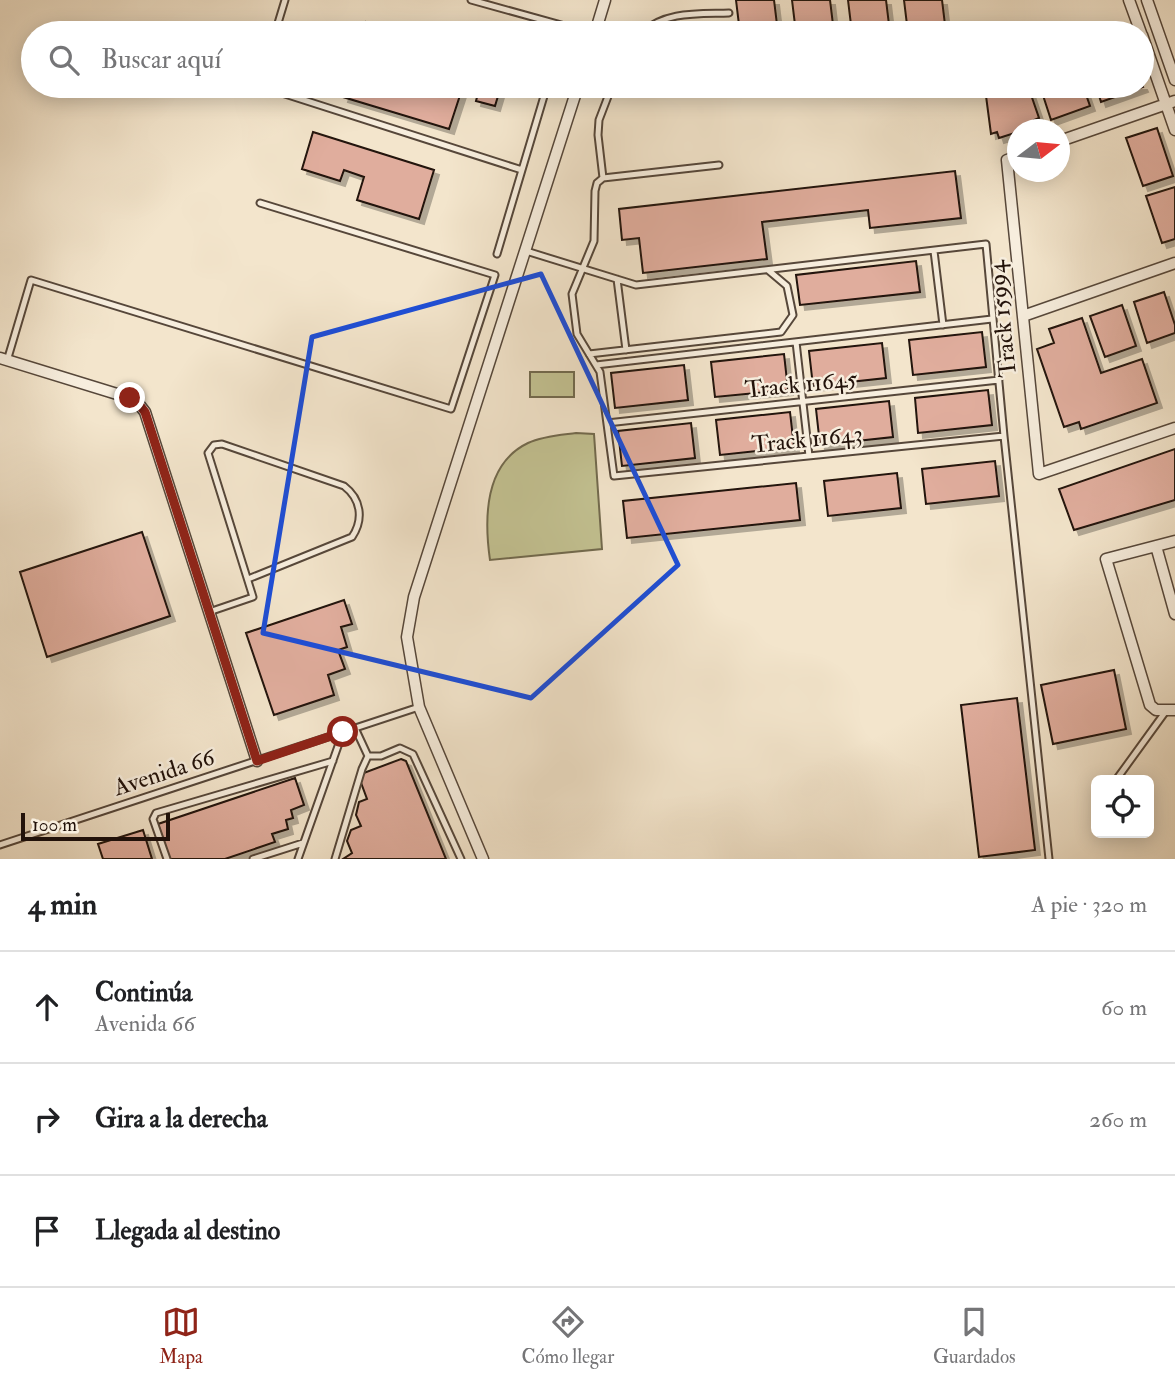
<!DOCTYPE html>
<html lang="es">
<head>
<meta charset="utf-8">
<style>
  body { margin:0; font-family:"IM FELL Double Pica",serif; background:#f6f6f6; color:#202124 }
  .controls { position:absolute; right:21px; bottom:21px; display:grid; overflow:hidden; border-radius:10px; box-shadow:0 4px 18px #0003 }
  .controls button { width:63px; height:63px; display:grid; place-items:center; padding:0; border:0; border-bottom:2px solid #e0e0e0; background:#fff; color:#202124; font:35px sans-serif }
  .compass { position:absolute; left:1007px; top:119px; width:63px; height:63px; border-radius:50%; background:#fff; box-shadow:0 4px 18px #0003; rotate:74deg }
  .scale { position:absolute; left:21px; bottom:18px; width:149px; box-sizing:border-box; padding-left:7px; border:4px solid #22120a; border-top:0; font-size:19px; line-height:24px; white-space:nowrap; color:#22120a; -webkit-text-stroke:5px #f7eede; paint-order:stroke }
  .stop { position:absolute; width:21px; height:21px; margin:-16px; border:5px solid #8f2418; border-radius:50%; background:#fff }
  .stop.end { background:#8f2418; border-color:#fff; box-shadow:0 2px 7px #0008 }
  .list { margin:0; padding:0; list-style:none }
  h2 { display:flex; justify-content:space-between; align-items:center; height:91px; margin:0; padding:0 28px; font-size:30px }
  h2 small { font-size:23px; font-weight:400; color:#757577 }
  .list li { display:grid; grid-template-columns:46px 1fr auto; gap:21px; align-items:center; box-sizing:border-box; height:112px; padding:0 28px; border-top:2px solid #e0e0e0 }
  .list b { display:block; font-size:26px; white-space:nowrap }
  .list p { margin:0; font-size:23px; white-space:nowrap; color:#757577 }
  .list em { font-size:23px; font-style:normal; color:#757577 }
  .icon { flex:none; width:38px; height:38px; fill:none; stroke:currentColor; stroke-width:2; stroke-linecap:round; stroke-linejoin:round }
  .map { position:relative; flex:none; width:1175px; height:859px; overflow:hidden }
  .search { position:absolute; background:#fff; box-shadow:0 4px 18px #0003; left:21px; right:21px; top:21px; height:77px; display:flex; align-items:center; gap:18px; box-sizing:border-box; padding:0 24px; border-radius:38px; color:#757577; font-size:26px }
  .sheet { height:427px; background:#fff }
  nav { display:flex; justify-content:space-around; align-items:center; box-sizing:border-box; height:98px; border-top:2px solid #e0e0e0; background:#fff; font-size:19px; color:#757577 }
  nav a { display:grid; justify-items:center; gap:4px }
  nav .on { color:#8f2418 }
  .map>svg:first-child { display:block }
  .green { fill:#c3c292; stroke:#726a4e; stroke-width:2 }
  .building { fill:#e0ad9d; stroke:#22120a; stroke-width:2; filter:url(#shadow) }
  .lines { fill:none; stroke-linecap:round; stroke-linejoin:round }
  .service-casing { stroke:#56473a; stroke-width:9 }
  .minor-casing { stroke:#56473a; stroke-width:13 }
  .service { stroke:#f7eede; stroke-width:5 }
  .minor { stroke:#f7eede; stroke-width:10 }
  .route { stroke:#8f2418; stroke-width:9 }
  .marked { fill:none; stroke:#1d4ed8; stroke-width:5; stroke-linejoin:round }
  .labels { text-anchor:middle; stroke-width:5; stroke-linejoin:round; paint-order:stroke }
  .street-label { font-size:24px; fill:#22120a; stroke:#f7eede }
</style>
</head>
<body>
<div class="map">
<svg width="1175" height="859" viewBox="0 0 1175 859">
  <defs>
    <filter id="shadow"><feDropShadow dx="5" dy="5" stdDeviation="0" flood-color="#0004"/></filter>
  </defs>
  <rect width="100%" height="100%" fill="#f3e5cc"/>
  <filter id="stains"><feTurbulence type="fractalNoise" baseFrequency=".00286" numOctaves="4"/><feColorMatrix values="0 0 0 0 .2 0 0 0 0 .09 0 0 0 0 .02 0 0 0 .5 -.17"/></filter>
  <radialGradient id="worn" r=".72"><stop offset=".6" stop-color="#630" stop-opacity="0"/><stop offset="1" stop-color="#630" stop-opacity=".3"/></radialGradient>
  <path class="green" d="M530 372H574V397H530Z
    M576 433 594 434 602 549 490 560C484 518 484 464 528 443 543 436 561 435 576 433Z"/>
  <path class="building" d="M736 0H774L778 33H740Z
    M792 0H830L834 33H796Z
    M848 0H886L890 33H852Z
    M904 0H942L946 33H908Z
    M366 22 402 33H362Z
    M1142 85 1143 87 1101 102 1096 86Z
    M347 86H463L449 129 343 97Z
    M480 86H501L495 106 476 101Z
    M1013 86H1028L1039 118 1034 120 1036 125 1018 130V132L999 138 997 132 991 134 986 96Z
    M1040 86H1083L1090 106 1051 120Z
    M1157 128 1173 176 1143 186 1126 138Z
    M313 132 434 170 419 219 357 200 364 177 344 170 340 181 302 169Z
    M955 171 961 218 870 228 868 210 762 222 767 259 643 273 639 238 622 240 619 209Z
    M1175 187V239L1162 243 1146 196Z
    M916 261 920 292 800 305 796 275Z
    M1164 292 1175 325V333L1147 343 1134 302Z
    M1122 305 1136 346 1105 357 1090 316Z
    M1082 318 1101 373 1142 359 1157 403 1081 429 1079 422 1064 427 1037 349 1054 343 1049 329Z
    M982 332 986 367 913 375 909 340Z
    M882 343 886 378 813 386 809 351Z
    M784 354 788 390 715 397 711 362Z
    M684 365 688 400 615 408 611 373Z
    M988 390 992 425 918 433 915 398Z
    M889 401 893 437 820 445 816 409Z
    M790 412 794 447 720 455 716 420Z
    M691 423 695 458 622 466 618 431Z
    M1175 449V500L1074 530 1059 489Z
    M995 461 999 496 926 504 922 469Z
    M897 473 901 508 828 516 824 481Z
    M796 483 800 520 627 538 623 501Z
    M142 532 170 616 47 657 20 572Z
    M344 600 352 624 341 627 347 647 338 650 345 669 328 675 334 695 274 715 246 633Z
    M1114 670 1126 729 1053 744 1041 685Z
    M1017 698 1035 850 979 857 961 705Z
    M401 759 406 761 446 859H343L352 853 347 841 351 830 361 826 356 815 359 802 367 799 360 780 361 774Z
    M295 778 304 805 291 810 293 818 286 820 288 829 272 834 275 842 225 859H169L158 824Z
    M143 830 152 859H103L98 844Z"/>
  <g class="lines">
    <g class="service-casing">
      <path id="service" d="M471 0 590 33
        M275 33 285 0
        M641 33C666 11 697 14 729 13
        M260 86 522 170
        M719 165 603 178 597 183 595 191 594 241 572 294 577 334 600 372 614 476 1004 436
        M603 178 598 135 599 120 612 86
        M526 251 636 285 986 244 1004 436 1049 859
        M934 251 943 325
        M497 254 547 86
        M617 279 626 350
        M796 342 809 456
        M589 354 781 332 793 315 787 286 768 270
        M7 361 31 280 451 409 495 275 260 203
        M596 365 992 319
        M607 423 999 380
        M209 612 253 597 208 453 214 445 222 444 344 486C361 499 364 519 352 537L248 579
        M355 728 368 756
        M368 756H381L400 748 413 754 461 859
        M1116 780 1166 711
        M0 845 419 707
        M167 859 153 819 156 813 333 761
        M253 859 303 843
        M298 859 343 732
        M335 859 362 769 368 756"/>
    </g>
    <g class="minor-casing">
      <path id="minor" d="M1129 0 1141 33
        M1147 0 1175 80
        M595 33 605 0
        M1142 35 1175 130
        M1060 141 1175 101
        M1018 156 1007 160 1039 474 1175 428
        M1023 316 1175 263
        M0 358 130 398 138 403 145 412 257 761
        M1175 541 1106 559 1150 705 1156 710H1175
        M1156 546 1175 614
        M483 859 419 707 407 637 414 597 578 86"/>
    </g>
    <use href="#service" class="service"/>
    <use href="#minor" class="minor"/>
  </g>
  <g class="lines">
    <path class="route" d="M130 398 138 403 145 412 257 761 343 732"/>
  </g>
  <path class="marked" d="M541 274 678 565 531 698 263 633 312 337Z"/>
  <g class="labels">
    <g class="street-label">
      <text transform="translate(1002 319) rotate(-96)" y="8">Track 15994</text>
      <text transform="translate(801 384) rotate(-6)" y="8">Track 11645</text>
      <text transform="translate(807 439) rotate(-6)" y="8">Track 11643</text>
      <text transform="translate(164 772) rotate(-18)" y="8">Avenida 66</text>
    </g>
  </g>
  <rect width="100%" height="100%" filter="url(#stains)"/>
  <rect width="100%" height="100%" fill="url(#worn)"/>
</svg>
<div class="controls">
<button><svg class="icon" aria-label="locate" viewBox="0 0 24 24"><circle cx="12" cy="12" r="6"/><path d="M12 2v4M12 18v4M2 12h4M18 12h4"/></svg></button>
</div>
<svg class="compass" viewBox="-18 -18 36 36"><path d="M0-13l5 13h-10z" fill="#e53935"/><path d="M0 13l5-13h-10z" fill="#757577"/></svg>
<div class="scale">100 m</div>
<div class="stop" style="left:343px;top:732px"></div>
<div class="stop end" style="left:130px;top:398px"></div>
<div class="search"><svg class="icon" aria-label="search" viewBox="0 0 24 24"><circle cx="10" cy="10" r="6"/><path d="M15 15l6 6"/></svg>Buscar aquí</div>
</div>
<section class="sheet">
<h2>4 min<small>A pie · 320 m</small></h2>
<ul class="list">
<li><svg class="icon" aria-label="ahead" viewBox="0 0 24 24"><path d="M12 20V5M6 11l6-6 6 6"/></svg><div><b>Continúa</b><p>Avenida 66</p></div><em>60 m</em></li>
<li><svg class="icon" aria-label="right" viewBox="0 0 24 24"><path d="M7 20v-9h11M14 6l5 5-5 5"/></svg><div><b>Gira a la derecha</b></div><em>260 m</em></li>
<li><svg class="icon" aria-label="arrive" viewBox="0 0 24 24"><path d="M6 21V4h12l-3 4 3 4H6"/></svg><div><b>Llegada al destino</b></div></li>
</ul>
</section>
<nav>
<a class="on"><svg class="icon" aria-label="map" viewBox="0 0 24 24"><path d="M3 6l6-2 6 2 6-2v14l-6 2-6-2-6 2zM9 4v14M15 6v14"/></svg>Mapa</a>
<a><svg class="icon" aria-label="directions" viewBox="0 0 24 24"><path d="M12 3l9 9-9 9-9-9zM9 14v-3h6M13 9l2 2-2 2"/></svg>Cómo llegar</a>
<a><svg class="icon" aria-label="saved" viewBox="0 0 24 24"><path d="M7 4h10v16l-5-4-5 4z"/></svg>Guardados</a>
</nav>
</body>
</html>
